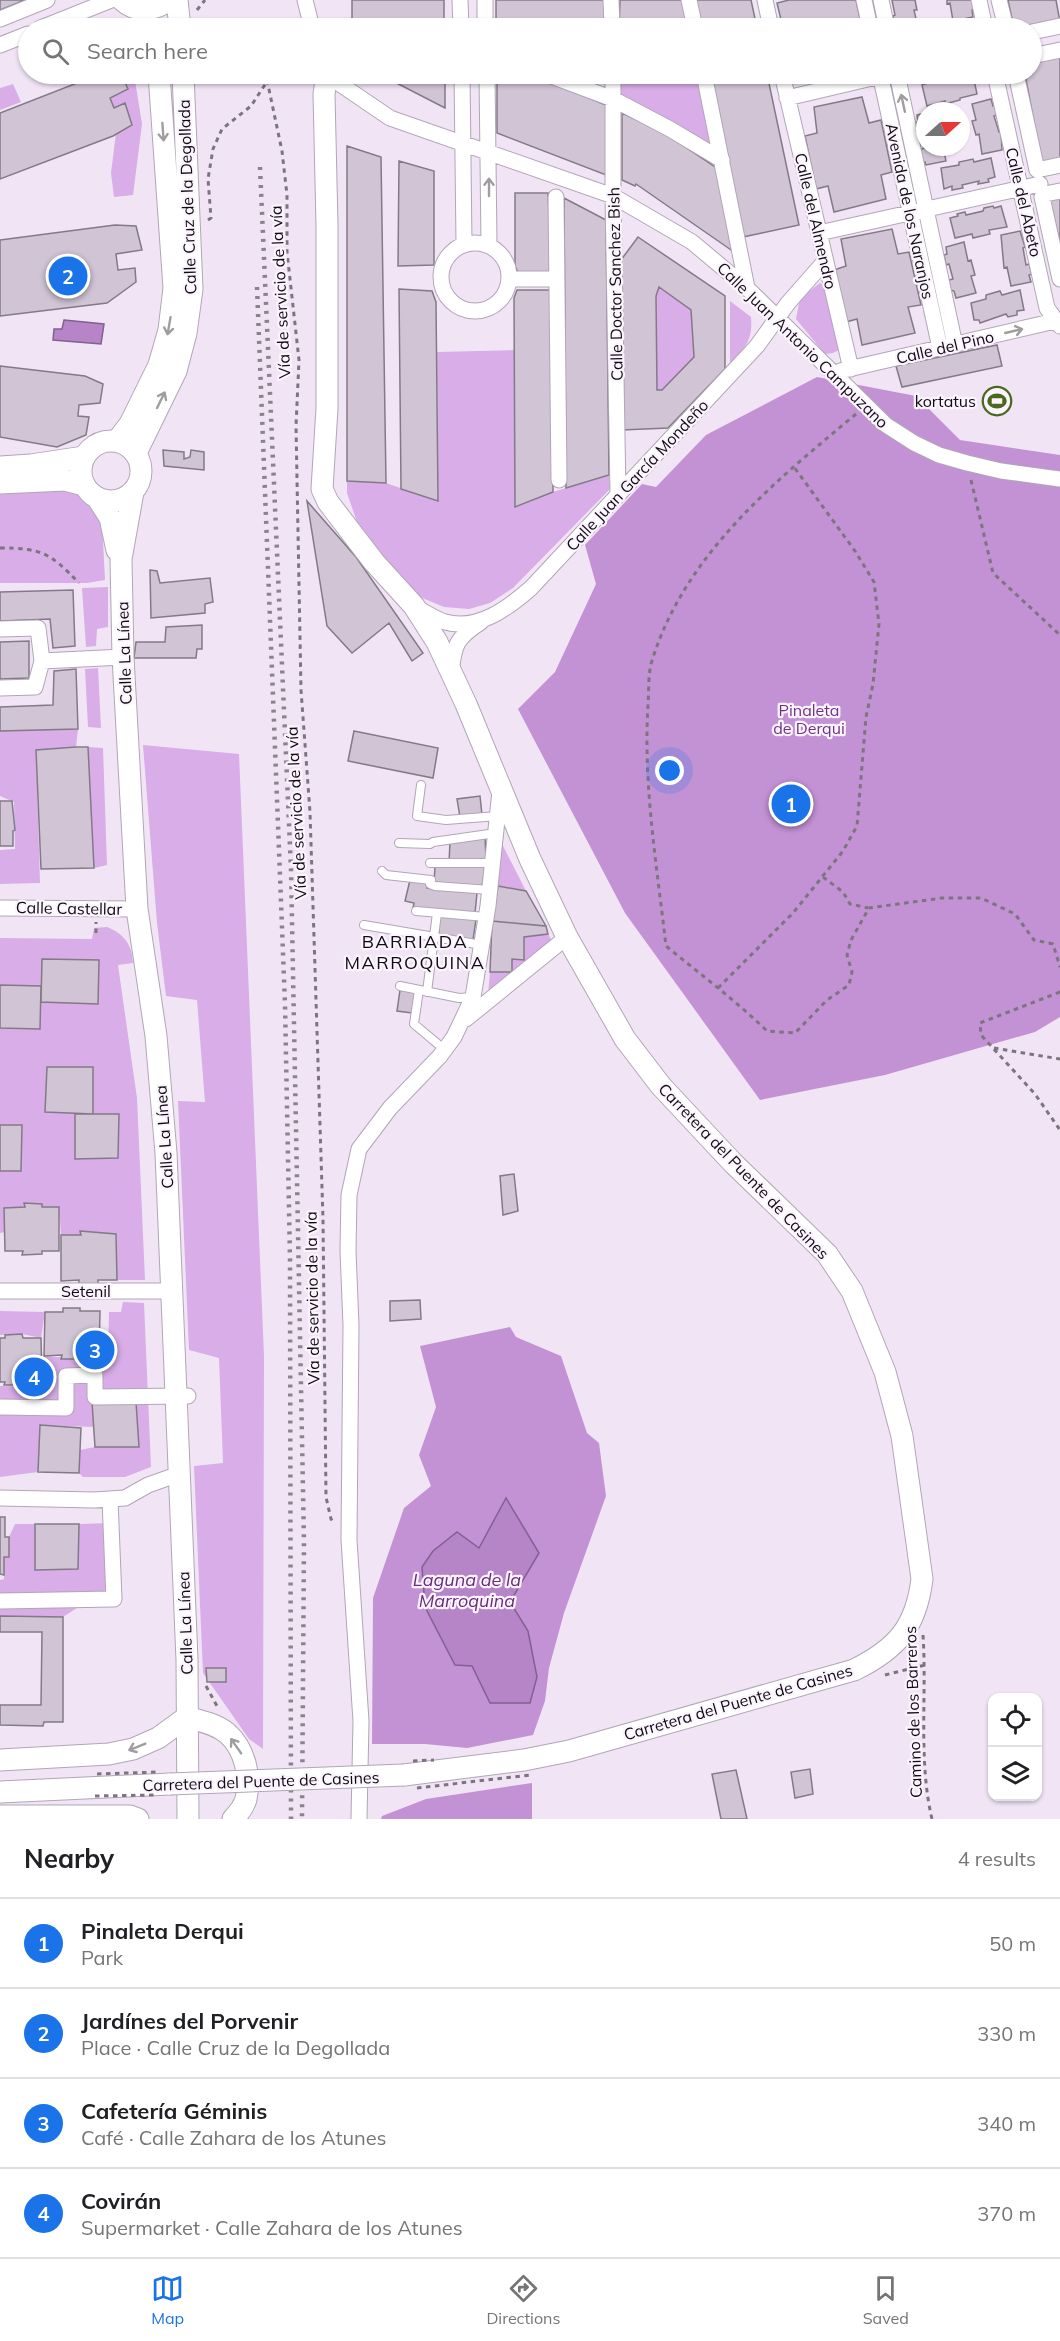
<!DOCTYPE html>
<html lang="en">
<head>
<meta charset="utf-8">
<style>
  body { margin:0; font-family:Mulish,sans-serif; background:#f2f2f2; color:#202124 }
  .controls { position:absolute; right:18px; bottom:18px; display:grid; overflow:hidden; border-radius:12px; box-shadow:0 2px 4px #0004 }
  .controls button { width:54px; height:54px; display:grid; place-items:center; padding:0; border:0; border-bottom:2px solid #e0e0e0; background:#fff; color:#202124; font:30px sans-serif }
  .compass { position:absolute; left:916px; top:102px; width:54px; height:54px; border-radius:50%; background:#fff; box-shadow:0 2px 4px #0004; rotate:69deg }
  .you { position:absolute; left:670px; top:771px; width:21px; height:21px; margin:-15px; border:4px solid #fff; border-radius:50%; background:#1a73e8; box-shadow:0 0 0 9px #1a73e833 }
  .badge { display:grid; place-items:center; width:39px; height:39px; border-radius:50%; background:#1a73e8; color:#fff; font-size:20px; font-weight:700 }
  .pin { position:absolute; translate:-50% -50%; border:3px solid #fff; box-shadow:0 2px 6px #0006 }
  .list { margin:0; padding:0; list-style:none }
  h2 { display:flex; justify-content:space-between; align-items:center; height:78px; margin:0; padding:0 24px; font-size:26px }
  h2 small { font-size:20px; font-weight:400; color:#757577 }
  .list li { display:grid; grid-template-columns:39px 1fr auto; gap:18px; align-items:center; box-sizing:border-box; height:90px; padding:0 24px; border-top:2px solid #e0e0e0 }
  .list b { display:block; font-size:22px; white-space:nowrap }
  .list p { margin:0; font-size:20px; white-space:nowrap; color:#757577 }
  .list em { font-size:20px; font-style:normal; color:#757577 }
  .icon { flex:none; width:33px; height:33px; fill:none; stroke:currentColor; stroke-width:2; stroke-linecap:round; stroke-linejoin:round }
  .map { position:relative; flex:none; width:1060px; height:1819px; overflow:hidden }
  .search { position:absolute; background:#fff; box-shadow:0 2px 4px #0004; left:18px; right:18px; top:18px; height:66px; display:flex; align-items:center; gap:15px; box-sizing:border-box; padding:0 21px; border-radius:33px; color:#757577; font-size:22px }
  .sheet { height:438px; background:#fff }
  nav { display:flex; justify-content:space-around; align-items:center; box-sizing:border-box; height:84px; border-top:2px solid #e0e0e0; background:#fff; font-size:16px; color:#757577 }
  nav a { display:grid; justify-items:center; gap:3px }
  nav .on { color:#1a73e8 }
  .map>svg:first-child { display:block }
  .green { fill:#d8ade8 }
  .forest { fill:#c392d5 }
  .water { fill:#b585c7; stroke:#836090; stroke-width:1.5 }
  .building { fill:#d1c5d5; stroke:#837987; stroke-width:1.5; fill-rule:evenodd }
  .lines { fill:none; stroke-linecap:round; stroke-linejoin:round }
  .lane-casing { stroke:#b1a6b6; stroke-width:10 }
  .street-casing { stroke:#b1a6b6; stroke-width:17 }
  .secondary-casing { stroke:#b1a6b6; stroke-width:23 }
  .path { stroke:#7c757f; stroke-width:3; stroke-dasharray:4.5 4.5; stroke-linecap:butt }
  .lane { stroke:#fff; stroke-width:8 }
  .street { stroke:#fff; stroke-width:15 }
  .secondary { stroke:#fff; stroke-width:21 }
  .rail { stroke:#8b828d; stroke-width:4.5; stroke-dasharray:3 6; stroke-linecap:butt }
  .secondary-bridge-casing { stroke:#b1a6b6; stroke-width:23; stroke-linecap:butt }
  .path-bridge { stroke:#7c757f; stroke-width:3; stroke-dasharray:4.5 4.5; stroke-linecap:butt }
  .secondary-bridge { stroke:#fff; stroke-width:21 }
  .oneway { stroke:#9f9d9f }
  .labels { text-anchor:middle; stroke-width:4.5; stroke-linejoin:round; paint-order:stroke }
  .street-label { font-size:16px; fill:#0f0b10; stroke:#fbf4fe }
  .poi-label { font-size:16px; fill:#0f0b10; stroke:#fbf4fe; text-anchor:end }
  .park-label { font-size:16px; fill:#6e3282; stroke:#fbf4fe }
  .neighbourhood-label { font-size:18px; letter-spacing:1.5px; fill:#0f0b10; stroke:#fbf4fe }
  .water-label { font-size:18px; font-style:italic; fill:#672c7b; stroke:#fbf4fe }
</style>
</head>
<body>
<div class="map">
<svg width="1060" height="1819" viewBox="0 0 1060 1819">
  <rect width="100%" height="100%" fill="#f1e5f5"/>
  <path class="green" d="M121 74H134L142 124 133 195 114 197 111 173 116 133 132 125 125 104 114 108 110 98 128 89Z
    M619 74H698L715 152 619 96Z
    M13 84 21 102 0 110V88Z
    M820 283 825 286 839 350 833 353 825 354 796 319 800 298Z
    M659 287 691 310 694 357 662 390H657L656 296Z
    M730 301 751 317C753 341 745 347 730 364Z
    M515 350 516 506 553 492 609 475 610 489 513 588 490 603 469 609 444 607 420 597 392 567 357 522 347 493V481L386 483 438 501 437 352Z
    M58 488 83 496 102 522 105 580 87 583H0V494Z
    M108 587V627L97 629 96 646 86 647 82 588Z
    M98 668 101 728 88 727 85 669Z
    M78 729 76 747 36 750 40 883 0 884V850L15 849 14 802 0 796V731Z
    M143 745 239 754 264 1356 263 1749 249 1739 203 1673 194 1466 223 1463 219 1358 189 1350 178 1101 205 1102 197 1000 166 996 157 923Z
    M88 747 103 748 107 865 94 868Z
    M501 842 526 891 498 886Z
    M107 927C124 934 132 944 133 963L118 965 137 1098 145 1280H117L116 1234 81 1231V1235H61L59 1207H42V1204L25 1203V1207L4 1208 5 1232 0 1233V1171H21L22 1126 0 1125V938L92 939 94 928Z
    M548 934 552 941 488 995 490 972H512V959H523L524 937Z
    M123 1302 144 1303 151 1467 125 1477H83L79 1473 80 1450 95 1447H138L94 1427 40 1425 38 1472 0 1477V1386L41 1387 44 1356 84 1359 85 1355 108 1358 109 1312H121Z
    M0 1311 45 1312 41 1338 22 1334 0 1335Z
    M111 1523 114 1599 86 1602 63 1617 0 1616V1580L4 1579V1557H9V1537L15 1524H35V1570L78 1569 79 1524Z"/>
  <path class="forest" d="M817 377 916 396 960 440 1060 455V1017L1035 1032 885 1075 760 1100 625 913 518 709 555 672 596 584 585 545 642 484 656 487 706 435Z
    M510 1327 516 1337 561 1356 587 1433 599 1443 606 1496 564 1613 549 1668 545 1701 533 1735 467 1748 425 1744H372L373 1598 404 1508 431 1486 419 1455 436 1407 420 1346Z
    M532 1783V1819H381L382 1816 426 1799Z"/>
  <path class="water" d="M64 320 104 324 101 344 53 340 54 329H62Z
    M506 1498 539 1553 510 1602 528 1631 537 1677 530 1703H490L472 1666 455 1665 425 1607 422 1567 433 1551 457 1532 479 1548Z"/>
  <path class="building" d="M0 0H25L0 10Z
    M352 0H444V28H352Z
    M496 0H604L605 28H496Z
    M620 0H683L689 28H619Z
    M692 0H751L757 28H698Z
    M789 0H856L862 28H783L777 3Z
    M892 0H915L917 10H914L918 28H897V26H894L893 16 895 15Z
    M947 0H972L975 9 972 10 973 17 953 21 950 3 947 4Z
    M1008 0H1056L1060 22 1014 28Z
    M1060 53V162L1042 166 1025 74H1032V60Z
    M100 74H121L128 89 110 98 114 108 125 103 132 125 113 136 0 179V113Z
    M379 74H445V108Z
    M497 74H540L541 83 549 81 608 106 606 175 497 133Z
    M708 74H767L799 225 743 237Z
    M966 74V76L973 75 977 94 960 98V100L945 104V101L927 106 922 85 928 83V81L938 79 940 82Z
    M862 97 869 123 881 120 892 172 881 175 886 199 834 212 828 186 816 189 805 136 817 133 814 107Z
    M991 99 993 106H995L997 115 994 116 999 132 1001 131 1002 150 982 154 979 134 976 135 972 121 976 120 972 104Z
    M622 113 663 132 721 171 734 252 636 184 635 186 622 180Z
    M925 113V147H943L946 161 926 165 925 162 922 163 920 150 924 148 920 133 917 134 914 123 918 122 917 115Z
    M347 146 381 157 386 483 347 481Z
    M991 158 995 177 988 179 989 182 978 184 979 181 962 185 963 188 952 190V186L944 189 941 168 959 165V162L973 159 974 162Z
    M399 161 434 171V265L398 266Z
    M515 193H548L552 275 518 272 515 266Z
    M1060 194V244L1049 196Z
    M564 198 606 220 609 475 566 488Z
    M993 206 994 208 1001 206 1007 227 989 230 990 234 973 238 972 234 955 238 950 218 958 216 957 214 965 212 966 215 983 211 984 208Z
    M115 225 136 226 142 250 116 254 118 270 135 268 136 282 107 303 0 316V240Z
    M892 229 898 254 909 252 921 305 908 307 915 333 862 345 857 319 846 322 834 270 846 266 841 239Z
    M1020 231 1025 247 1023 248 1026 265 1029 264 1032 274 1029 275 1031 282 1011 286 1007 267 1004 268 1001 235Z
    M638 237 725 296V369L668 428 622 430 621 260ZM659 287 691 310 694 357 662 390H657L656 296Z
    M964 242 968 261 971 260 975 275 971 276 976 293 956 298 954 291 950 290 949 280 953 279 949 264 946 265 944 255 947 254 946 247Z
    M399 289 432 291 436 302 438 501 401 489Z
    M517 290H551L553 492 515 507 514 298Z
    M1020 290 1024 310 1017 311V315L1008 317 1006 314 980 323 979 320H974L971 303 986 299V295L1000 291 1002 295Z
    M997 345 1002 366 902 387 896 366Z
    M0 366 85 376 103 384 100 403 79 405 78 416 89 417 86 435 57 447 0 437Z
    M163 450 184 452V459L190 457 191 450 204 452V470L164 466Z
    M307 501 356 557 423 653 412 661 389 623 352 653 327 626Z
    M150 570 157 571 160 583 210 578 213 602 205 604V613L151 618Z
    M73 590 75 646 53 648 50 619 0 621V592Z
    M202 625V649H197L196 658H134L136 642H165L166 627Z
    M29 641V678L0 679V642Z
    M76 669 78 729 0 731V707L53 705 54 671Z
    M354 731 438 748 433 778 348 761Z
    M76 747H88L94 868 41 869 36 750Z
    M480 796 482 815 460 817 457 799Z
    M0 801H12L15 830 13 831V846H0Z
    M485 836 486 860 449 863 450 842Z
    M435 867H485L482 887 434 883Z
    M410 880 427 882V888L477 893 475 913 413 908 414 903 405 901Z
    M498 886 526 891 546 926 492 921Z
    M439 916 476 919 473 940 439 934Z
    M492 921 546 926 548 934 524 937V960L512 959V972H490Z
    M42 959 99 960 98 1004 41 1002Z
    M0 985 41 986 40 1029 0 1028Z
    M400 990 416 992 412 1013 397 1011Z
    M47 1067H93V1114L45 1112Z
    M75 1114H119L118 1158 75 1159Z
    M0 1125H22L21 1171H0Z
    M514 1174 518 1211 503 1215 500 1176Z
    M24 1203 42 1204V1207H59V1251H42V1254L22 1255 23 1251H5L4 1208 25 1207Z
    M80 1231 116 1234 117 1280H98V1284H79V1280L61 1281V1235H81Z
    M420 1300 421 1319 390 1321V1301Z
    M63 1308H80V1311H100L99 1356 85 1355V1359H61L62 1355 44 1356 45 1312H63Z
    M22 1334 23 1338H41L42 1382 25 1381V1385H4L5 1382H0V1338H5V1335Z
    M92 1402H136L139 1447H95Z
    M40 1425 81 1428 79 1473 38 1472Z
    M0 1517H5V1537H9V1557H4V1575L0 1574Z
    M35 1524H79L78 1569 35 1570Z
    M0 1616 63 1617V1722H44L43 1726 0 1725V1705H41L42 1632H0Z
    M206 1668H226V1682H207Z
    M810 1769 813 1794 795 1798 791 1772Z
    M736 1770 747 1819H721L712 1774Z"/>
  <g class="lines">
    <g class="lane-casing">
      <path id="lane" d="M421 785 417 816 446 820 498 816
        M399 843 430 844 433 842 496 833
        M430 863H493
        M382 871 386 875 431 880 430 884 435 886 490 890
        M416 911 486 917
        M364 925 482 945
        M400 986 459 998 473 997
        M419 990 414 1024 445 1050
        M427 992 437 913"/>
    </g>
    <g class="street-casing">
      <path id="street" d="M305 0 312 28
        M460 0 461 28
        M485 0V28
        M611 0 612 28
        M689 0 695 28
        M765 0 771 28
        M864 0 870 28
        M881 0 887 28
        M979 0 985 28
        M999 0 1006 28
        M0 19 47 0
        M41 28 111 0
        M1032 32 1060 26
        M0 45 28 34
        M1032 56 1060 50
        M334 74 340 84 390 118 613 196 692 242 747 288 886 425 914 443 939 455 967 463 1001 471 1060 479
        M462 74 464 244
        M487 74 489 245
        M546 74 613 99 670 129 722 160
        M613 74V196L618 495
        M704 74 747 288
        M782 74 851 369
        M880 74 940 348
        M897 74 955 345
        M995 74 1047 308 1060 326
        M1016 74 1037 170 1060 165
        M787 98 889 74
        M1060 191 1045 194 1042 197 1060 279
        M556 197 559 480
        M819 233 1040 184
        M441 277a34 34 0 1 1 68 0a34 34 0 1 1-68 0Z
        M509 279H556
        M840 371 1055 321
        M415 607C424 611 435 619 445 622 478 631 508 608 531 588L757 346 788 303 825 261
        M0 629 38 628 42 661 35 687 0 688
        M42 661 123 657
        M451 673C454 645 456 638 481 622
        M0 908 137 909
        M466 1019 567 937
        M0 1291H172
        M0 1407 66 1408V1376L95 1375V1397L188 1396
        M0 1498 94 1500 125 1498 148 1485 179 1474
        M0 1601 114 1599 110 1499
        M359 1819 361 1721 349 1540 351 1325 348 1251 349 1195 359 1149 390 1108 440 1056 454 1037 473 997 488 906 500 791"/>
    </g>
    <g class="secondary-casing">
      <path id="secondary" d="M122 0C136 13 155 11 169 0
        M177 0 180 28
        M327 74 324 94 327 226V408L322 489 328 502 374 562 414 606 437 642 466 704 530 859 567 937 625 1039 661 1086 733 1163 827 1254 852 1291 885 1372 902 1436 922 1579C916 1627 897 1649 854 1670L569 1751 524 1760 404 1775
        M81 471a30 30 0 1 1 60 0a30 30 0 1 1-60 0Z
        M117 441 130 424 159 365 169 330 174 288 159 74
        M136 453 176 371 186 333 192 289 183 74
        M0 467 31 465 84 457
        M0 483 65 480 84 485
        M133 492 121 559 123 657 137 909 156 1036 166 1153 187 1660 188 1819
        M98 499 110 518 117 550
        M187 1717C201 1721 216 1724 227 1733 245 1749 251 1776 246 1799 244 1806 238 1814 233 1819
        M0 1760 109 1754 133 1749 158 1738 187 1717
        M0 1792 170 1784
        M0 1816H130L138 1819"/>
    </g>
    <path class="path" d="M197 10 205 0
      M267 80 282 151 287 195V252L299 360 296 426 301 690 310 812 323 1219 326 1497 331 1519 334 1523
      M208 220 211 218 208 179 213 149 222 129 251 106 272 74
      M856 414C773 483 683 556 651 664 648 677 649 692 648 705 643 785 657 867 666 946 700 974 735 1000 767 1031L795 1033 827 1000 849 985 852 972 847 955 851 940 869 908 942 898H981L1015 914 1034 940 1053 944 1060 967
      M971 480 993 573 1060 635
      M0 548C42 548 50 553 79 583
      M823 877 843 892 850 904 868 908
      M96 933V922
      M718 988 793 913 843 851 857 826 866 717 873 684 879 624 874 582 855 551 794 467
      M1060 992 980 1023 981 1035 1035 1094 1060 1130
      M994 1048 1060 1059
      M923 1635C927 1696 918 1760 932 1819
      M885 1675 925 1665
      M206 1686 217 1706"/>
    <use href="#lane" class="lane"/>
    <use href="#street" class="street"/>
    <use href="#secondary" class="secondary"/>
    <path class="rail" d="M260 167 291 869 304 1542 302 1819
      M257 287 285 1004 290 1260 291 1819"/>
    <g class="secondary-bridge-casing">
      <path id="secondary-bridge" d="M170 1784 404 1775"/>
    </g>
    <path class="path-bridge" d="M413 1761 434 1760
      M97 1774 158 1772
      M417 1788 530 1775
      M95 1796 156 1795"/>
    <use href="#secondary-bridge" class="secondary-bridge"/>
  </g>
  <defs><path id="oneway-shaft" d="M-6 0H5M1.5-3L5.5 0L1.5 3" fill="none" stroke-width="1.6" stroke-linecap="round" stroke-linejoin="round" transform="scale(1.5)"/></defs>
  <g class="oneway">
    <use href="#oneway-shaft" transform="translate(903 103) rotate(-102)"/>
    <use href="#oneway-shaft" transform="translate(163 132) rotate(86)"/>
    <use href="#oneway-shaft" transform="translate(489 187) rotate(-90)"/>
    <use href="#oneway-shaft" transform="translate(169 326) rotate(100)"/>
    <use href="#oneway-shaft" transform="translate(1014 331) rotate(-13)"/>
    <use href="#oneway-shaft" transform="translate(161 400) rotate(-64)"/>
    <use href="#oneway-shaft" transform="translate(236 1746) rotate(-125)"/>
    <use href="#oneway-shaft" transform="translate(137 1747) rotate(158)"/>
  </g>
  <defs>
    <g id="stadium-ring" transform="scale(1.5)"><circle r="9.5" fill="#fbf4fe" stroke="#4b691e" stroke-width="1.5"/><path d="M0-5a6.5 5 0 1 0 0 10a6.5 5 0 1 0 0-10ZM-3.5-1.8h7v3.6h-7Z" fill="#4b691e"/></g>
  </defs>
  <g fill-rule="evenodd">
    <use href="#stadium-ring" x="997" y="401"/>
  </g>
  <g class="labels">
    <g class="street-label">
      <text transform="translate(187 197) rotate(-92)" y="6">Calle Cruz de la Degollada</text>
      <text transform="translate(1024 202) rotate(77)" y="6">Calle del Abeto</text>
      <text transform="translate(910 211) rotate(78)" y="6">Avenida de los Naranjos</text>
      <text transform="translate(816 221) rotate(77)" y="6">Calle del Almendro</text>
      <text transform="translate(615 284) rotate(-91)" y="6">Calle Doctor Sanchez Bish</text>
      <text transform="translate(280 292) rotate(-93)" y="6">Vía de servicio de la vía</text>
      <text transform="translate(803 345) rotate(44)" y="6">Calle Juan Antonio Campuzano</text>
      <text transform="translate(945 347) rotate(-13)" y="6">Calle del Pino</text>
      <text transform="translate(637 475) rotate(-47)" y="6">Calle Juan García Mondeño</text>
      <text transform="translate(124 653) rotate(-92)" y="6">Calle La Línea</text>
      <text transform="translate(296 813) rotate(-93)" y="6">Vía de servicio de la vía</text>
      <text transform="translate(69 908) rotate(1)" y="6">Calle Castellar</text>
      <text transform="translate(164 1137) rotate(-94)" y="6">Calle La Línea</text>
      <text transform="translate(744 1171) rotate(46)" y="6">Carretera del Puente de Casines</text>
      <text x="86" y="1297">Setenil</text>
      <text transform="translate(312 1298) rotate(-91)" y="6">Vía de servicio de la vía</text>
      <text transform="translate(185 1623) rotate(-92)" y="6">Calle La Línea</text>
      <text transform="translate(738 1702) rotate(-16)" y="6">Carretera del Puente de Casines</text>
      <text transform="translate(913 1712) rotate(-92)" y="6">Camino de los Barreros</text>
      <text transform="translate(261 1781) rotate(-2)" y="6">Carretera del Puente de Casines</text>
    </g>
    <g class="poi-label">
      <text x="976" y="407">kortatus</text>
    </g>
    <g class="park-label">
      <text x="809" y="716">Pinaleta<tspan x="809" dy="18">de Derqui</tspan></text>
    </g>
    <g class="neighbourhood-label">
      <text x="415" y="948">BARRIADA<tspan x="415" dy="21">MARROQUINA</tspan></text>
    </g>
    <g class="water-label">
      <text x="467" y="1586">Laguna de la<tspan x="467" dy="21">Marroquina</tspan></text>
    </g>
  </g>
</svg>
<div class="controls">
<button><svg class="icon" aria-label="locate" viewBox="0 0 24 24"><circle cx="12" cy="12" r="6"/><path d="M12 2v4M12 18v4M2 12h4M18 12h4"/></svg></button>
<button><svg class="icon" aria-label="layers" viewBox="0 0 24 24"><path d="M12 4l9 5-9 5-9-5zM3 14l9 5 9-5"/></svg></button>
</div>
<svg class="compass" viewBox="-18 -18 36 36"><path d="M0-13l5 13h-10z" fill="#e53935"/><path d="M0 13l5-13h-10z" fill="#757577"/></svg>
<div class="you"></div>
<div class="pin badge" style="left:791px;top:804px">1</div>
<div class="pin badge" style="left:68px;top:276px">2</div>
<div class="pin badge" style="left:95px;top:1350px">3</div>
<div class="pin badge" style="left:34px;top:1377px">4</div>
<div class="search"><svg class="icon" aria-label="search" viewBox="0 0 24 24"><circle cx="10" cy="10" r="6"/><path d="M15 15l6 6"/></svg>Search here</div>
</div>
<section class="sheet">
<h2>Nearby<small>4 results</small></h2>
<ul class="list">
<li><span class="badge">1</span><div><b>Pinaleta Derqui</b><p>Park</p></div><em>50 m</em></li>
<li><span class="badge">2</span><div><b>Jardínes del Porvenir</b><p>Place · Calle Cruz de la Degollada</p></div><em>330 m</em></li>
<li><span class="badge">3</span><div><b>Cafetería Géminis</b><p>Café · Calle Zahara de los Atunes</p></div><em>340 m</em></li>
<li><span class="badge">4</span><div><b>Covirán</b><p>Supermarket · Calle Zahara de los Atunes</p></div><em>370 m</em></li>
</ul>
</section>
<nav>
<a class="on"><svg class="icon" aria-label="map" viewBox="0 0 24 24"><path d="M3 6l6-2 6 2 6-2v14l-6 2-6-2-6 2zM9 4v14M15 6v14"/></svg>Map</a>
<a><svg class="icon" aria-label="directions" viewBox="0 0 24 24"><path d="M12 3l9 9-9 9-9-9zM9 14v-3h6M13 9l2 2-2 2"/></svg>Directions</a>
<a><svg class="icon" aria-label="saved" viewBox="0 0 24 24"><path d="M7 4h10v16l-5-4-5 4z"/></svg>Saved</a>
</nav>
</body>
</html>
